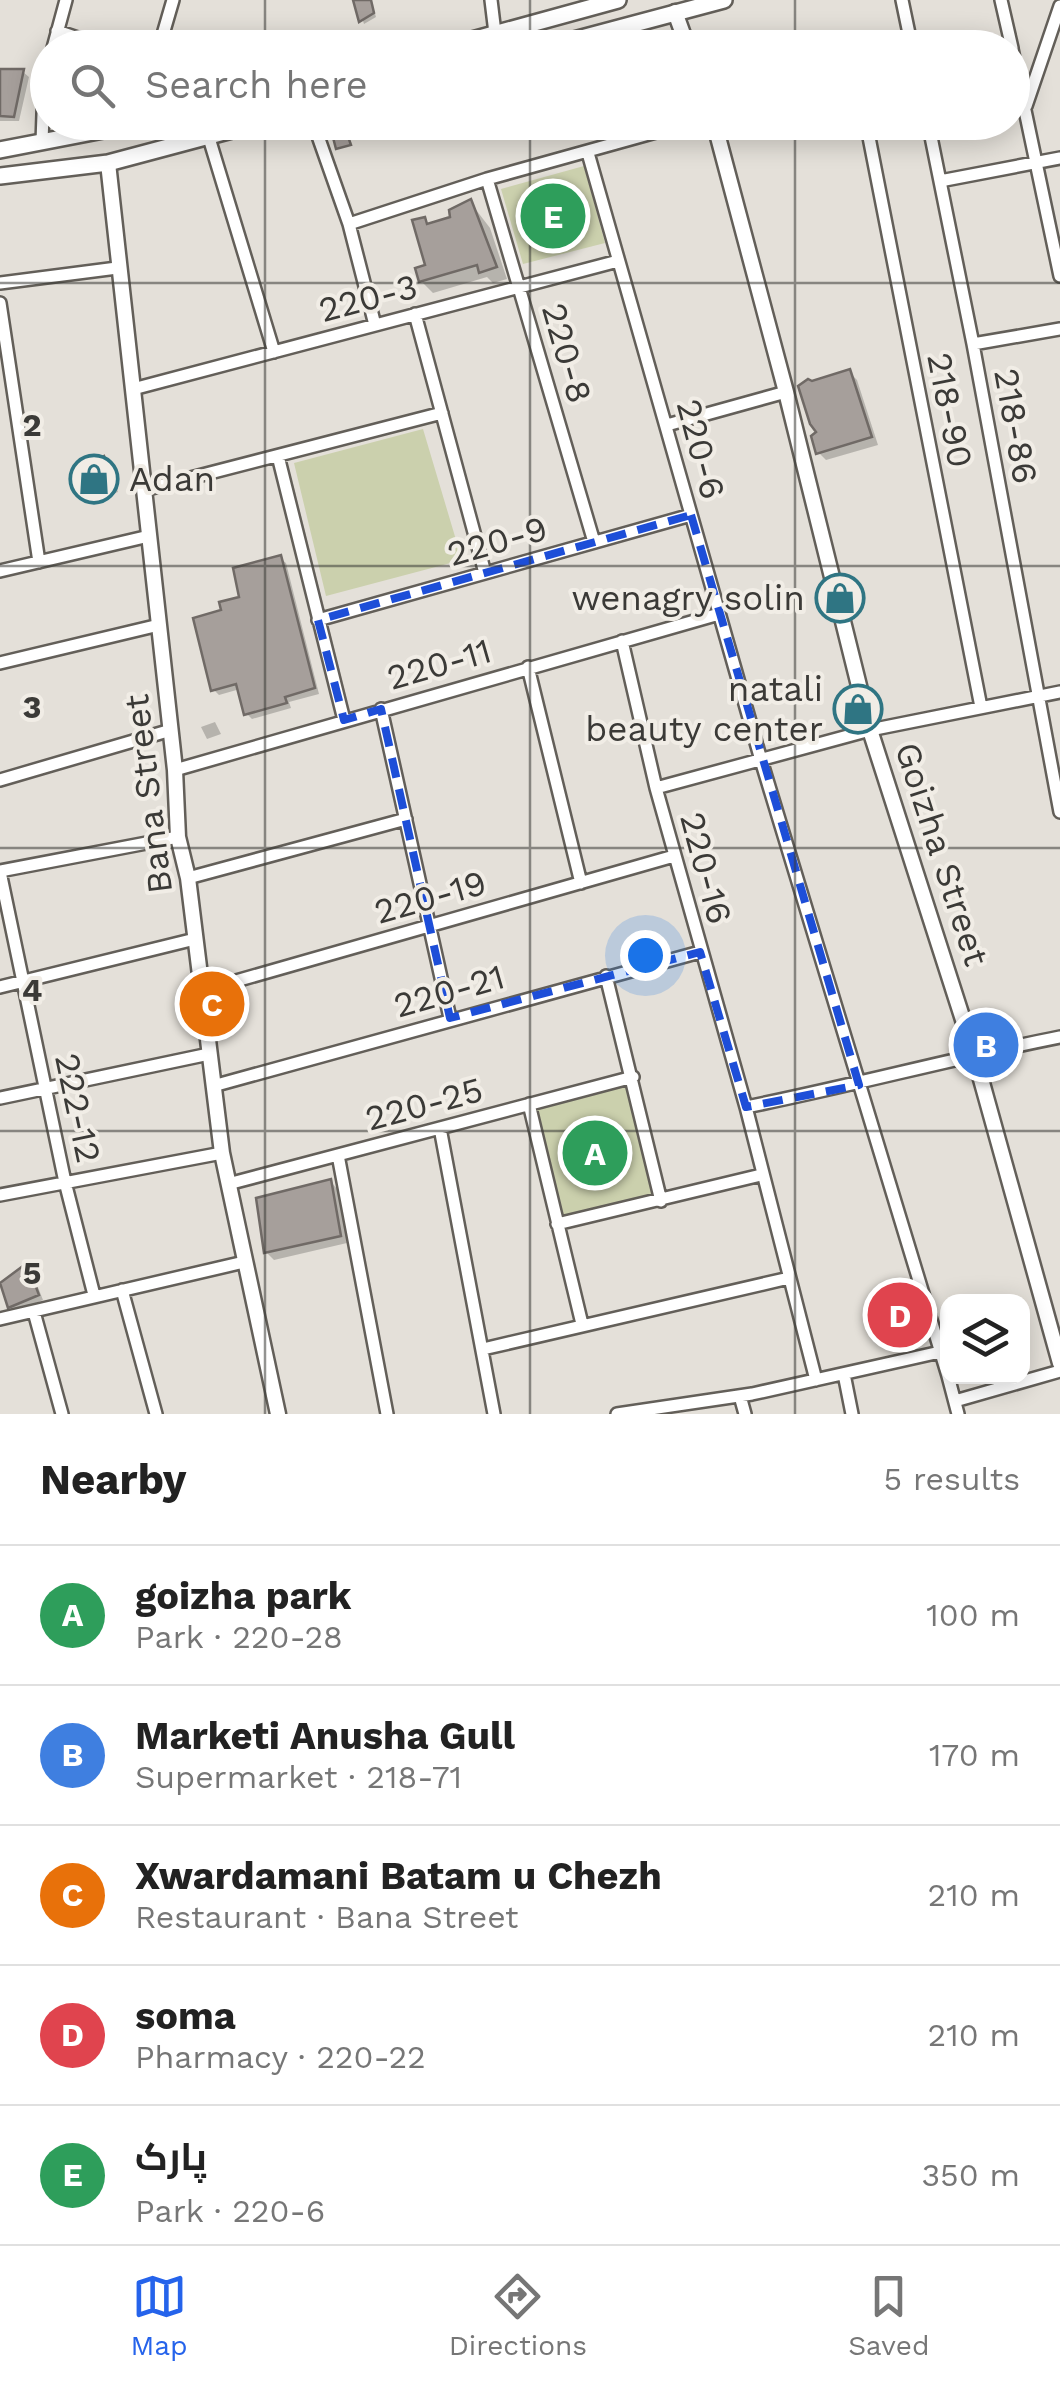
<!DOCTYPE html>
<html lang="en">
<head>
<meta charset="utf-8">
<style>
  body { margin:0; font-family:"Work Sans",Cairo,sans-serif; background:#f6f6f6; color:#222 }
  .controls { position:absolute; right:30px; bottom:30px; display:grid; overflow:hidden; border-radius:20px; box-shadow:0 5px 25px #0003 }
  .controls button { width:90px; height:90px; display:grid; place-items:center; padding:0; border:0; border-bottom:2px solid #e0e0e0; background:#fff; color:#222; font:50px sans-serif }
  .you { position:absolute; left:645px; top:955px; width:35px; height:35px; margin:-25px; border:8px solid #fff; border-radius:50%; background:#1a73e8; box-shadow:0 0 0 15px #1a73e833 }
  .badge { display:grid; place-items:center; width:65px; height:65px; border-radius:50%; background:#2563eb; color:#fff; font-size:32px; font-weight:700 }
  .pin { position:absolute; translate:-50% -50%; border:5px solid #fff; box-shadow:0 2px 10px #0006 }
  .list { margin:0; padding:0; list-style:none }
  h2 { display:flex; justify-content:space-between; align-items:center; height:130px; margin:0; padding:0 40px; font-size:42px }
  h2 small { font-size:32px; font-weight:400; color:#767676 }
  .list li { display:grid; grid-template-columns:65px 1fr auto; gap:30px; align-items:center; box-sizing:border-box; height:140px; padding:0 40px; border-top:2px solid #e0e0e0 }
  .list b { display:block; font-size:38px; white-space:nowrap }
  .list p { margin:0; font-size:32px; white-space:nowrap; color:#767676 }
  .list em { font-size:32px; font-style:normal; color:#767676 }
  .icon { flex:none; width:55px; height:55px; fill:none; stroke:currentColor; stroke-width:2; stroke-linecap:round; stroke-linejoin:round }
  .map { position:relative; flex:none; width:1060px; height:1414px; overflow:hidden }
  .search { position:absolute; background:#fff; box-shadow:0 5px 25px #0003; left:30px; right:30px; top:30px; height:110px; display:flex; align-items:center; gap:25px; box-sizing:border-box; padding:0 35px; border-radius:55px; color:#767676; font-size:38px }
  .sheet { height:830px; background:#fff }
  nav { display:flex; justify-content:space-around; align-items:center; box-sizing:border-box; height:140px; border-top:2px solid #e0e0e0; background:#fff; font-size:28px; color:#767676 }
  nav a { display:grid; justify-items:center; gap:5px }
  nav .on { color:#2563eb }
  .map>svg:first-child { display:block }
  .green { fill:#cbd0ad }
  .shadow { fill:#0003 }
  .building { fill:#a69f9b; stroke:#706a66; stroke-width:2.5 }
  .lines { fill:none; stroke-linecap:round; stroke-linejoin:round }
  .minor-casing { stroke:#635f59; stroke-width:16 }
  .tertiary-casing { stroke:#635f59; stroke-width:19 }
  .secondary-casing { stroke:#635f59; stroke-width:20 }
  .minor { stroke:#fff; stroke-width:11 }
  .tertiary { stroke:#fff; stroke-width:14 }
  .secondary { stroke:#fff; stroke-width:15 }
  .marked { fill:none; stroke:#1d4ed8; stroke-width:8; stroke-dasharray:20 12; stroke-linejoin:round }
  .grid { fill:none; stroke:#3b3a37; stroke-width:2.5; stroke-opacity:0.55 }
  .labels { text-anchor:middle; stroke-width:8; stroke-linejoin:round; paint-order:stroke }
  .street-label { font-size:35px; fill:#3b3a37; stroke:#f1ede6 }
  .poi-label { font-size:35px; fill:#3b3a37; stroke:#f1ede6; text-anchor:end }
  .grid-label { font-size:32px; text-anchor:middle; font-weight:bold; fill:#3b3a37; stroke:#f1ede6; stroke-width:8; stroke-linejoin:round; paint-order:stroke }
</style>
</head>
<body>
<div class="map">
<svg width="1060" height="1414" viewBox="0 0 1060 1414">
  <rect width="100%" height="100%" fill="#e4e0d9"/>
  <path class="green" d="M584 166 605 243 523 264 501 189Z
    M423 429 462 560 326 596 294 463Z
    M633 1077 661 1201 557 1224 529 1104Z"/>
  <path class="shadow" d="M356 0H371L376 17 364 24Z
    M0 71 23 72 29 77 19 121H0Z
    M470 202 490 228 507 279 493 283 487 277 433 293 421 281 428 266 424 220 430 225 454 219Z
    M849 372 857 380 878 445 826 460 818 452 820 432 812 384Z
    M104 459 109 465 118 492 91 501 86 495Z
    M280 558 286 563 319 694 289 702 291 708 252 719 246 713 240 689 219 695 213 689 224 612 242 599Z
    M215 722 221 734 207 739 201 727Z
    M331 1182 338 1190 347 1243 274 1260 266 1252Z
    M27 1267 32 1272 43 1300 16 1312 10 1306Z
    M905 1287 910 1292 926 1339H895L889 1333Z"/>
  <path class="building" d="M353 0H371L374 13 359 22Z
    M0 69H24L14 117 0 116Z
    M329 122H343L351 145 336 149Z
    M471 199 497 267 479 273 477 265 419 282 415 268 425 265 412 220 425 217 427 224 450 217 449 210Z
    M850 369 872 437 816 454 811 436 816 432 810 424 798 386 808 379 812 381Z
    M104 456 114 487 83 497 74 471Z
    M281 555 315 688 285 697 287 703 244 715 236 684 211 691 193 618 221 610 219 602 239 597 233 568Z
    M331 1179 341 1236 264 1253 256 1198Z
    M27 1263 39 1295 8 1308 0 1283Z
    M905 1284 922 1335 887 1334 881 1296Z"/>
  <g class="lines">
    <g class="minor-casing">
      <path id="minor" d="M491 0 495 33
        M902 0 912 48
        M1001 0 1012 48
        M57 31 108 48
        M53 48 66 0
        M159 48 173 0
        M1012 49 1060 276
        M1026 106 1060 6
        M313 122 349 224 375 325
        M866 122 981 707
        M928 122 973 344 1060 812
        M209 138 274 352
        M42 142 44 86 48 70
        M588 153 761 760 948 1376
        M487 179 594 542
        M940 181 1060 158
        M349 224 487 179 692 122
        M0 283 117 268
        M0 303 39 562
        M415 314 485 573
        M973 344 1060 329
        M133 389 618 261
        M667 425 786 392
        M278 456 344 720
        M144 490 442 413
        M0 571 149 536
        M318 620 691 515
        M622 641 656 788 746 1107 816 1380
        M0 663 159 625
        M528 667 581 883
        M381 709 450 1018
        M175 770 719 614
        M0 780 171 730
        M656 788 870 730 1060 692
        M0 871 178 837
        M0 872 65 1182 94 1295
        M188 878 406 819
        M606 976 661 1201
        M0 987 195 939
        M201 991 674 856
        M213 1086 700 952
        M0 1098 209 1054
        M529 1104 582 1324
        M746 1107C851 1086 954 1058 1060 1037
        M440 1128 494 1414
        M338 1155 387 1414
        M228 1184 633 1077
        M0 1195 222 1153
        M557 1224 761 1175
        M122 1290 156 1414
        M34 1312 62 1414
        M0 1319 244 1262
        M483 1349 789 1278
        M844 1374 852 1414
        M948 1376 958 1414
        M740 1396 745 1414
        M955 1401 1060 1371
        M617 1414 752 1394 940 1352"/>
    </g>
    <g class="tertiary-casing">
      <path id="tertiary" d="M675 12 688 48
        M714 122 786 392 870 730 974 1054 1060 1363
        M108 163 175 770 178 837 188 878 222 1153 278 1414"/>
    </g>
    <g class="secondary-casing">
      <path id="secondary" d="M443 48 618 0
        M544 48 724 0
        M0 150 145 122
        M0 176 108 163 262 122"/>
    </g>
    <use href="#minor" class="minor"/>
    <use href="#tertiary" class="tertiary"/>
    <use href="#secondary" class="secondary"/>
  </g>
  <path class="marked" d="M691 515 859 1085 746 1107 700 952 450 1018 381 709 344 720 318 620Z"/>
  <path class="grid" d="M265 0V48M530 0V48M795 0V48M265 122V1414M530 122V1414M795 122V1414M0 283H1060M0 566H1060M0 848H1060M0 1131H1060"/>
  <defs>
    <g id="shop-ring" transform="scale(2.5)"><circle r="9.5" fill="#f1ede6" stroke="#2f7583" stroke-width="1.5"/><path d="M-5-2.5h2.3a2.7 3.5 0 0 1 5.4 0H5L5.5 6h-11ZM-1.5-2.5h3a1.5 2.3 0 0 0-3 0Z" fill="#2f7583"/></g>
  </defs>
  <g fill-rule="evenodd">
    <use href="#shop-ring" x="94" y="479"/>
    <use href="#shop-ring" x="840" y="598"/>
    <use href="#shop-ring" x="858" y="709"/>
  </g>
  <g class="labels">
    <g class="street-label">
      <text transform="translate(368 298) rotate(-15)" y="12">220-3</text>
      <text transform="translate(567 353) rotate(74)" y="12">220-8</text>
      <text transform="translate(950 410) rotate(79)" y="12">218-90</text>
      <text transform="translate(1016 426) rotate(80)" y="12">218-86</text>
      <text transform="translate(701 449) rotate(75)" y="12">220-6</text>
      <text transform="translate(497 541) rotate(-16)" y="12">220-9</text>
      <text transform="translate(439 664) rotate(-16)" y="12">220-11</text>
      <text transform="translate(148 794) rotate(-97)" y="12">Bana Street</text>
      <text transform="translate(942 854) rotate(72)" y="12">Goizha Street</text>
      <text transform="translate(706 868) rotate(75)" y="12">220-16</text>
      <text transform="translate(430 897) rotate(-16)" y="12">220-19</text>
      <text transform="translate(449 991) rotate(-16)" y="12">220-21</text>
      <text transform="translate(424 1104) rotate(-15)" y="12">220-25</text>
      <text transform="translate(78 1108) rotate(78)" y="12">222-12</text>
    </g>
    <g class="poi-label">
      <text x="129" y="491" text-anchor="start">Adan</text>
      <text x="805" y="610">wenagry solin</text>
      <text x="823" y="701">natali<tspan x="823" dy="40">beauty center</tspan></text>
    </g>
  </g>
  <g class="grid-label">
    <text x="32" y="436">2</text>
    <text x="32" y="718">3</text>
    <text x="32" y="1001">4</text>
    <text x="32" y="1284">5</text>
  </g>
</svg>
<div class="controls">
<button><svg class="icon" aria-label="layers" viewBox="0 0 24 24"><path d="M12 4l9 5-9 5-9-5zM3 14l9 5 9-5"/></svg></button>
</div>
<div class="you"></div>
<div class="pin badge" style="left:595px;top:1153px;background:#2e9e5b">A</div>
<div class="pin badge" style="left:986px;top:1045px;background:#3f7fe0">B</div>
<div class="pin badge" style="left:212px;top:1004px;background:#e8710a">C</div>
<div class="pin badge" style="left:900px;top:1315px;background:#e0444e">D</div>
<div class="pin badge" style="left:553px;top:216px;background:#2e9e5b">E</div>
<div class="search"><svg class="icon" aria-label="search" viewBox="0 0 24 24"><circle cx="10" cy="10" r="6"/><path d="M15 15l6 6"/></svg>Search here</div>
</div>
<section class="sheet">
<h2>Nearby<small>5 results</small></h2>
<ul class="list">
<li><span class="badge" style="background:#2e9e5b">A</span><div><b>goizha park</b><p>Park · 220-28</p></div><em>100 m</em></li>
<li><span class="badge" style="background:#3f7fe0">B</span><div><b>Marketi Anusha Gull</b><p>Supermarket · 218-71</p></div><em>170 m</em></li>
<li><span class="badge" style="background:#e8710a">C</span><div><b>Xwardamani Batam u Chezh</b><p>Restaurant · Bana Street</p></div><em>210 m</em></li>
<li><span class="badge" style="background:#e0444e">D</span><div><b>soma</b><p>Pharmacy · 220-22</p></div><em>210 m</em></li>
<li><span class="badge" style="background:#2e9e5b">E</span><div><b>پارک</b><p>Park · 220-6</p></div><em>350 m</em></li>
</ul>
</section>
<nav>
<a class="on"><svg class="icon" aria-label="map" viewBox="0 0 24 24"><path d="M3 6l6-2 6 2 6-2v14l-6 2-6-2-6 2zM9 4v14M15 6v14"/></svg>Map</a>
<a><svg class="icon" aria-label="directions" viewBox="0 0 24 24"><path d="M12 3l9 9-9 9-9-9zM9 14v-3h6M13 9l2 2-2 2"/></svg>Directions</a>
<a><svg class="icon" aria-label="saved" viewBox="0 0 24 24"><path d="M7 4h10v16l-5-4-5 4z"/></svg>Saved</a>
</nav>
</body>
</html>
